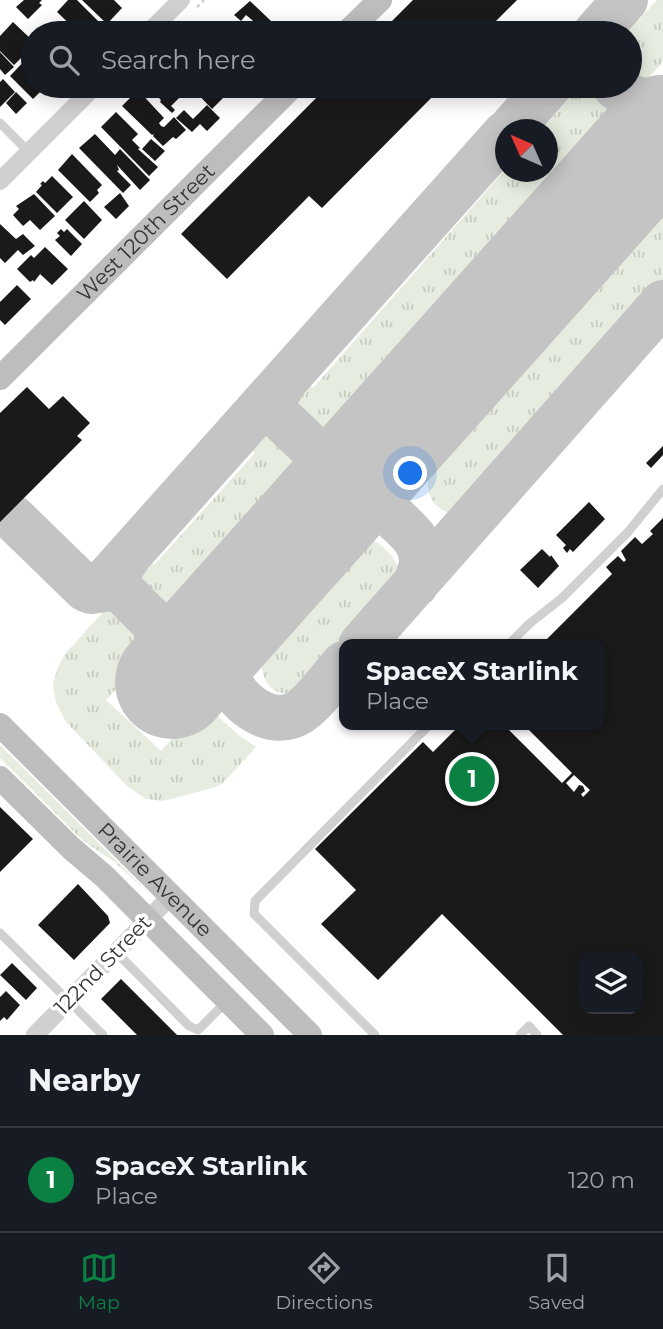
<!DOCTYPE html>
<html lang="en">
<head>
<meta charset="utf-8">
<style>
  body { margin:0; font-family:Montserrat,sans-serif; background:#20242c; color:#f1f3f6 }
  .controls { position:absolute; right:21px; bottom:21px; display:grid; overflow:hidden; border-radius:14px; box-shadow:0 4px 18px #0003 }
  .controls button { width:63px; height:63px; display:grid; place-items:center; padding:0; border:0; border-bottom:2px solid #363941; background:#171b24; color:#f1f3f6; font:35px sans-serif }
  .compass { position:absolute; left:495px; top:119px; width:63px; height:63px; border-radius:50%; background:#171b24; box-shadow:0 4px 18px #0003; rotate:315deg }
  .you { position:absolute; left:411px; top:474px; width:24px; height:24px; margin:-18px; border:5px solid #fff; border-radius:50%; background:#1a73e8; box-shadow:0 0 0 10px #1a73e833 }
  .badge { display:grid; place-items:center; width:46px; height:46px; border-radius:50%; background:#0b8043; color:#fff; font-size:23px; font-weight:700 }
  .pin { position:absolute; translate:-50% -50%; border:4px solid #fff; box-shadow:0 2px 7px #0006 }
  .popup { position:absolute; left:339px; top:639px; width:266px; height:91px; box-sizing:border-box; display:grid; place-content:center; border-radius:14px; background:#171b24; filter:drop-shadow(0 2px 5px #0005); font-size:23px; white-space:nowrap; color:#9ea1a6 }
  .popup b { font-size:26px; color:#f1f3f6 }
  .popup::after { content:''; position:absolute; left:50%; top:100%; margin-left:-14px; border:14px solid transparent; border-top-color:#171b24 }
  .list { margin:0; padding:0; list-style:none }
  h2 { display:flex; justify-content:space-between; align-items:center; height:91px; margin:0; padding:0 28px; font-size:30px }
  h2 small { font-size:23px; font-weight:400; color:#9ea1a6 }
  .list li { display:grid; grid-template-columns:46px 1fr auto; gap:21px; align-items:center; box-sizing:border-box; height:105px; padding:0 28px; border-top:2px solid #363941 }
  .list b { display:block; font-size:26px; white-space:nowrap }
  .list p { margin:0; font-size:23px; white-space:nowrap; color:#9ea1a6 }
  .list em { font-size:23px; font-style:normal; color:#9ea1a6 }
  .icon { flex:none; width:38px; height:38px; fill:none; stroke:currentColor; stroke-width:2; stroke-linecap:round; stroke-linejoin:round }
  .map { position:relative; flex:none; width:663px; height:1035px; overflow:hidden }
  .search { position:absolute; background:#171b24; box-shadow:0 4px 18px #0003; left:21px; right:21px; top:21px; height:77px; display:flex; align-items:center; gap:18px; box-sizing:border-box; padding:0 24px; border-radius:38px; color:#9ea1a6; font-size:26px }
  .sheet { height:196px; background:#171b24 }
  nav { display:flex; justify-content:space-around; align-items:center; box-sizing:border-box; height:98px; border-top:2px solid #363941; background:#171b24; font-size:19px; color:#9ea1a6 }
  nav a { display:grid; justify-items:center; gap:4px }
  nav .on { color:#0b8043 }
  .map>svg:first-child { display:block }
  .grass { fill:url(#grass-tufts) }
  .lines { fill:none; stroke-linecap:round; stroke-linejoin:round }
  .taxiway { stroke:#c4c4c4; stroke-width:46 }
  .runway { stroke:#c4c4c4; stroke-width:114 }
  .building { fill:#1a1a1a; fill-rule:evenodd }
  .path { stroke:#cdcdcd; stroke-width:2.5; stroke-dasharray:3.5 3.5; stroke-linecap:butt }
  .lane { stroke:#d0d0d0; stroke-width:9 }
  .street { stroke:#d0d0d0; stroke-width:18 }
  .secondary { stroke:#bdbdbd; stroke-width:24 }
  .labels { text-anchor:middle; stroke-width:7; stroke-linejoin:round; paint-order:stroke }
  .street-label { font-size:21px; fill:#333; stroke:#fff }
</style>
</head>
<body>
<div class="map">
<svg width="663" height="1035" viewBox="0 0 663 1035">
  <defs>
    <pattern id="grass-tufts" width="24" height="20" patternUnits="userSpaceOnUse" patternTransform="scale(1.75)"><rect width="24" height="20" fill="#e6ecdf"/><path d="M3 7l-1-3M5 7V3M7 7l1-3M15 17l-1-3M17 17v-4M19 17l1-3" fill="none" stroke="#c6cbc0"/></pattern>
  </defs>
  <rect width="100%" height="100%" fill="#fff"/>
  <path class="grass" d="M657 0H663V62L650 76 656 82C647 89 638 87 630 80V33H627Z
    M575 86 594 87 613 103 620 115 621 119 616 128 608 121 339 424 347 432 335 438C324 436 319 431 310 423 296 410 294 399 308 384L313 388 505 170 548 172V130L542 129 568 100 565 95Z
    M663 204V280L458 511 451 514C426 505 423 483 434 461Z
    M265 435C286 434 314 460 300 481L293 476 181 601 189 608 184 614C167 618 133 595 139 575 141 570 145 566 149 562L154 565 255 453 250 448Z
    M361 535C376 538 396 556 399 571L396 580 298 690C262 706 252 655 270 629L279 637 356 549 349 543Z
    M119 609 146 632 150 640V648L144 658 106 700 161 751 204 704 241 737 256 747 222 784 213 788 163 801 146 799 127 786 66 722 56 702 53 685 57 669 65 654 102 613Z
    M0 745 147 891 148 892 113 861 82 840 0 758Z"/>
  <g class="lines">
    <path class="taxiway" d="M596 33 625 0
      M615 86C630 98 643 106 663 104
      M510 130 549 86
      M283 384C276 395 271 404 278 416 318 451 333 484 385 444 356 525 424 517 422 563 421 570 418 577 416 584
      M13 518 86 589 91 591 114 588
      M128 557C119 569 115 578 123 592 141 608 167 644 194 640 209 637 223 622 235 612 229 623 222 634 221 647 216 681 255 727 291 716 309 711 331 678 344 664
      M86 589 96 588 103 584 505 134
      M362 644 663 303"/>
    <path class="runway" d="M172 682 663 132"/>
  </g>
  <path class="building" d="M24 0H42L39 3 42 5 28 19 16 7Z
    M68 0H77L103 26 96 33H79L57 12Z
    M82 0H114L122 8 107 24Z
    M413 0H517L484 33H380Z
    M250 1 271 21 264 30 246 15 241 21 234 15Z
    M13 22 33 41 24 51 25 54 14 65 0 51V36Z
    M51 22 59 33H40L50 24Z
    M206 22 218 33H194Z
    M0 52 14 67 5 75 0 69Z
    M31 54 33 56V86L44 88 33 99 10 76Z
    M3 79 15 92 0 107V82Z
    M150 86H180L186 91 171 106 175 110 172 113 160 102 161 100 148 87Z
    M190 86H219L221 88 218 92 223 98 212 109Z
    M232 86H256L244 98Z
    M328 86H443L322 208 309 196 227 279 181 234Z
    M138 90 164 118 159 123 161 126 164 127 174 117 186 130 176 139 173 137 163 146 153 136 154 134 152 135 122 106Z
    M16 92 27 103 16 114 6 103Z
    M207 105 220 118 207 131 200 124 192 132 176 118 184 110 193 119Z
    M116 112 138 134 132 140 140 148 138 149 158 167 149 176 101 127Z
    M95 134 115 155 120 149 150 180 140 190 117 165 119 170 117 171 131 185 123 193 79 148Z
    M151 139 165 151 155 161 142 149Z
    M72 154 102 185 97 190 99 193 90 202 58 170Z
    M52 176 73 197 57 213 36 192 42 185 40 184 43 181 45 183Z
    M120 193 129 206 116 219 104 207Z
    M34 194 55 216 40 230 30 220 23 226 13 215 19 209 16 206Z
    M84 201 102 220 84 239 65 220Z
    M0 224 16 239 23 234 35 246 23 255 18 250 5 263 0 258Z
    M61 229 64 232 67 229 82 244 71 256 55 240 60 236 57 233Z
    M45 247 68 269 52 285 40 274 44 269 34 282 33 280 30 282 17 269 31 255 34 258Z
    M17 285 31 299 5 325 0 320V302Z
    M27 387 49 409 63 396 90 423 77 436 82 440 0 522V413Z
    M663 446V455L651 468 646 463Z
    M589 502 605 519 573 552 570 549 567 553 563 548 566 545 556 535Z
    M663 518V1035H563L442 914 378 980 321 924 356 890 315 849 423 742 433 752 460 725H504L562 783 572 773 524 725H600V644H542L612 574 606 567 618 556 624 562 626 560 621 551 635 537 642 544 653 534 650 531ZM574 775 590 790 583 797 581 794 585 791 583 786 579 785 574 792 566 783ZM584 956H637V1009H584Z
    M542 549 550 557 551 555 559 566 538 588 520 570Z
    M0 807 33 839 0 872Z
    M78 884 108 916 110 923 74 960 38 925Z
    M12 963 37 988 26 1000 0 975Z
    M121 979 177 1035H137L101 999Z
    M6 991 20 1005 7 1020 4 1017 0 1021V997Z"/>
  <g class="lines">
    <path class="path" d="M197 7 204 0"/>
    <path class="lane" d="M0 123 29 152
      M509 644 529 624 562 598 628 532 663 489
      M0 933 103 1035
      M116 952 189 1026 198 1030 225 1003
      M375 1035 254 914 255 901 429 725
      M520 1035 529 1026 537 1035"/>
    <path class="street" d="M148 33 181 0
      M0 181 95 86
      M35 1035 171 896"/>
    <g class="secondary">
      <path d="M346 33 380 0"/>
      <path id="s1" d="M0 378 293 86"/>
      <path id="s2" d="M0 725 310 1035"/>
      <path d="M0 778 71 848 105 877 262 1035"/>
    </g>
  </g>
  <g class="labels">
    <g class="street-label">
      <text dy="7" stroke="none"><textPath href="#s1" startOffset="206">West 120th Street</textPath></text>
      <text dy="7" stroke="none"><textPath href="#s2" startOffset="219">Prairie Avenue</textPath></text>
      <text transform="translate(103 965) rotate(-46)" y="7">122nd Street</text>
    </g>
  </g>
</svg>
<div class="controls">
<button><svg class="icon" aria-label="layers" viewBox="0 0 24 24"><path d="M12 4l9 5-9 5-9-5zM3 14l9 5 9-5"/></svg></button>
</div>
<svg class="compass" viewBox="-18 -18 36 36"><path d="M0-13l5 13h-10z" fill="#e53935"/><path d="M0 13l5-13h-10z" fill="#9ea1a6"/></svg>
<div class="you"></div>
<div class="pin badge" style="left:472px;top:779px">1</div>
<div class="popup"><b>SpaceX Starlink</b>Place</div>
<div class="search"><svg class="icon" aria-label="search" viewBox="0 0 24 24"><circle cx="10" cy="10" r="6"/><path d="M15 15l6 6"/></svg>Search here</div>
</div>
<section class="sheet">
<h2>Nearby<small></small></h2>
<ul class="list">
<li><span class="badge">1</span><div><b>SpaceX Starlink</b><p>Place</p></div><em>120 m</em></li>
</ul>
</section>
<nav>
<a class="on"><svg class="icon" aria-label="map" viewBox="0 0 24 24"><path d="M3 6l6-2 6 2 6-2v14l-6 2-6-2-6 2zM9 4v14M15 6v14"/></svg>Map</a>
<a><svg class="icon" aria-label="directions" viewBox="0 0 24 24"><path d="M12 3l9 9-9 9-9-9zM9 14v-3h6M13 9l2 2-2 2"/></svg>Directions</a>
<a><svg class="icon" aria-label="saved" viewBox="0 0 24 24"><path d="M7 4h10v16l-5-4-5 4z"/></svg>Saved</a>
</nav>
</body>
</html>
